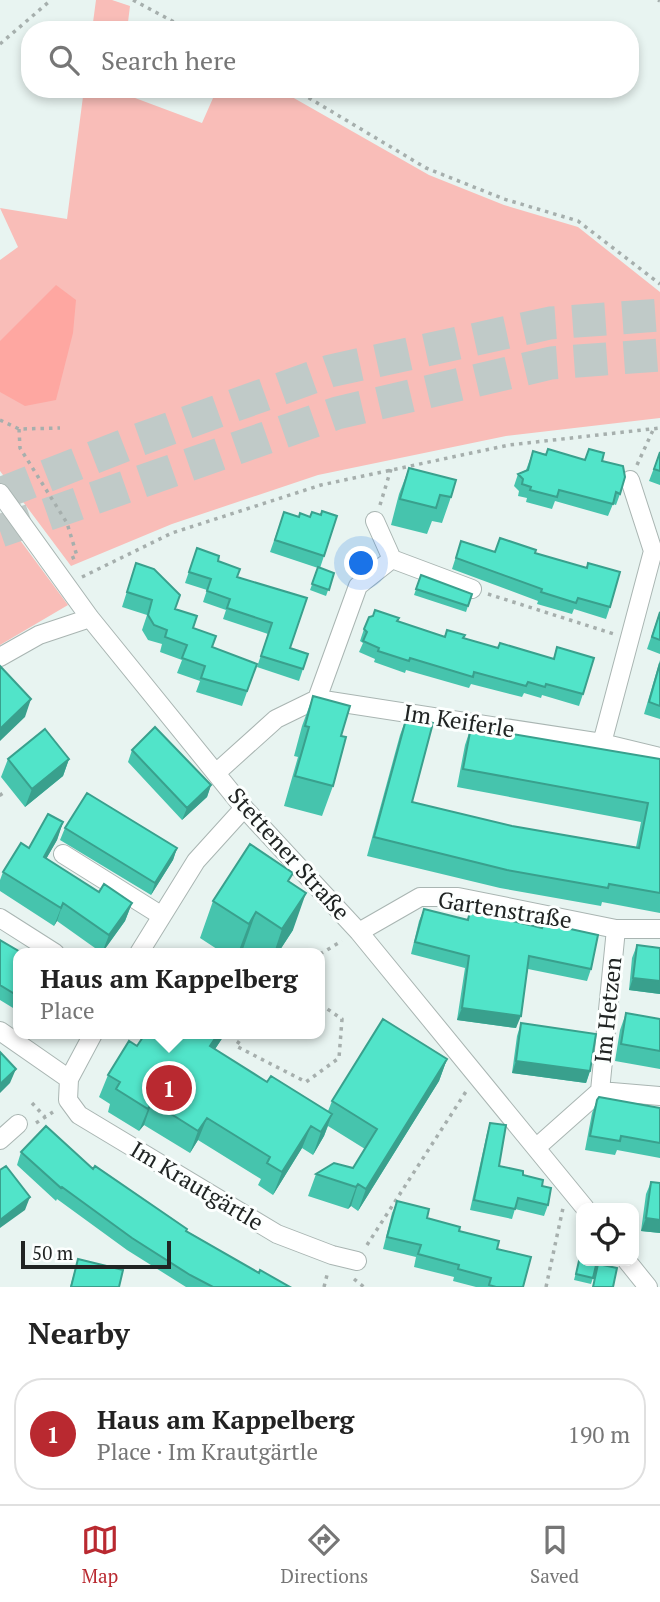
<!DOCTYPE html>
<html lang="en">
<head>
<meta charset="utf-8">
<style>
  body { margin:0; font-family:"PT Serif",serif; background:#f6f6f6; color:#222 }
  .controls { position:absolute; right:21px; bottom:21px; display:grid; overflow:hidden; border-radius:14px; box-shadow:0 4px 10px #0003 }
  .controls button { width:63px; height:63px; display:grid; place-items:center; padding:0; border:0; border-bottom:2px solid #e0e0e0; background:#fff; color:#222; font:35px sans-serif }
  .scale { position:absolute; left:21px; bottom:18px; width:150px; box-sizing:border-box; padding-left:7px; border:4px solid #202423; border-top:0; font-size:19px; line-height:24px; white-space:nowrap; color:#202423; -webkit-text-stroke:5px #fcfffe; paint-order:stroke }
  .you { position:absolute; left:362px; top:564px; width:24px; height:24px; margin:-18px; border:5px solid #fff; border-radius:50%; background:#1a73e8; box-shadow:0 0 0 10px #1a73e833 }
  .badge { display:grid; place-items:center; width:46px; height:46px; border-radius:50%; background:#b92930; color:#fff; font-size:23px; font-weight:700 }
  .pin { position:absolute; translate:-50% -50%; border:4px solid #fff; box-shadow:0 2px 7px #0006 }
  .popup { position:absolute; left:13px; top:948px; width:312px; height:91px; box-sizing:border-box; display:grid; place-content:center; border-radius:14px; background:#fff; filter:drop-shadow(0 2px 5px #0005); font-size:23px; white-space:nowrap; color:#767676 }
  .popup b { font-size:26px; color:#222 }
  .popup::after { content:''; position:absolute; left:50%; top:100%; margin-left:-14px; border:14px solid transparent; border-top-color:#fff }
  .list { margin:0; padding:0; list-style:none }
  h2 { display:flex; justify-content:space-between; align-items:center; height:91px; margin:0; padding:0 28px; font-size:30px }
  h2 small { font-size:23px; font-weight:400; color:#767676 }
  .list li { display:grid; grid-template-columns:46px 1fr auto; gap:21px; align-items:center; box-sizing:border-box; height:112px; margin:0 14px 14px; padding:0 14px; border:2px solid #e0e0e0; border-radius:28px }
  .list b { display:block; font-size:26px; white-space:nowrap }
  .list p { margin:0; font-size:23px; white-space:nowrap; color:#767676 }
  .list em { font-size:23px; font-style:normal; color:#767676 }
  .icon { flex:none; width:38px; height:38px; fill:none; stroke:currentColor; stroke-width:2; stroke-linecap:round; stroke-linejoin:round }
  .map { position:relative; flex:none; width:660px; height:1287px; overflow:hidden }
  .search { position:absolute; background:#fff; box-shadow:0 4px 10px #0003; left:21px; right:21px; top:21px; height:77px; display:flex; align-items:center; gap:18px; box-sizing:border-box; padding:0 24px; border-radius:28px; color:#767676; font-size:26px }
  .sheet { height:217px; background:#fff }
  nav { display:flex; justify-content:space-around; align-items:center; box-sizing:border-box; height:98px; border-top:2px solid #e0e0e0; background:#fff; font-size:19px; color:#767676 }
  nav a { display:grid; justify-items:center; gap:4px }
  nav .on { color:#b92930 }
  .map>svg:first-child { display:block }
  .green { fill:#f9bdb8 }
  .water { fill:#fea7a1 }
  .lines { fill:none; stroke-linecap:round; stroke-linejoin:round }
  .highway-tunnel { stroke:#c0cac8; stroke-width:33; stroke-dasharray:33 17; stroke-linecap:butt }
  .street-casing { stroke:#a9b5b2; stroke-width:20 }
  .path { stroke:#a6afad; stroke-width:3.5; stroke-dasharray:3.5 5; stroke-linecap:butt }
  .street { stroke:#fff; stroke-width:18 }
  .wall { fill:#46c4ad }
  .shaded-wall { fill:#39a08d }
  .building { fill:#51e4c9; stroke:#39a08d; stroke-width:2 }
  .labels { text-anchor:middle; stroke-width:6; stroke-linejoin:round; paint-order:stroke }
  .street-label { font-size:23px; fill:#202423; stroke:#fcfffe }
</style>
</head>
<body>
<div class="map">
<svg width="660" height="1287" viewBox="0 0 660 1287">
  <rect width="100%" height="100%" fill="#e8f4f1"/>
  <path class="green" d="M96 0H112L130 6 127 30H92Z
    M84 89H119V92L202 123 217 89H278L429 175 504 205 578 227 660 292V418L506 436 318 475 172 524 71 566 0 471V260L18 247 0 208 67 219Z
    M0 513 68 605 0 645Z"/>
  <path class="water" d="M56 285 76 300 73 333 56 400 25 406 0 392V341Z"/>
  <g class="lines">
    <path class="highway-tunnel" d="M0 494 138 440 330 371 550 323 660 315
      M0 531 337 413 551 363 660 355"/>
    <g class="street-casing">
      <path id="street" d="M0 493 90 618 244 808 359 932 585 1208
        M392 559 472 589
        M0 657 39 635 90 618
        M317 699 358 586 392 559 375 521
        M602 743 653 551 630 480
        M216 773 276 719 317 699 602 743 660 757
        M63 854 162 916
        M0 918 55 953
        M359 932 420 897H458L616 929H660
        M139 953 196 861 244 808
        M0 1031 69 1079
        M93 1034 69 1079 68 1100 79 1115 277 1234 332 1255 357 1261
        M600 1091 616 929
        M0 1140 18 1124
        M537 1147 600 1091 660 1096
        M627 1261 648 1287"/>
    </g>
    <path class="path" d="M133 0 189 30
      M658 0 660 1
      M0 44 51 0
      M294 89 426 168 504 199 578 221 660 284
      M0 420 19 429 60 428
      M19 429 20 448 67 523 77 556 70 559
      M637 465 654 428
      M380 505 391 469
      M82 577 172 533 321 485 509 445 660 428
      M488 594 614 634
      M0 793 2 796
      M320 954 342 941
      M244 1034 236 1046 306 1082 339 1058 342 1019 320 1004
      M32 1103 45 1117
      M36 1123 53 1112
      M367 1245 467 1090
      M354 1279 364 1287
      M324 1287 328 1271
      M546 1287 563 1208"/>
    <use href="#street" class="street"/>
  </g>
  <path class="wall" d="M533 451 546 454 585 460 602 461 620 494 616 505 613 504 608 516 555 501 552 509 526 502 527 498 518 496 519 491 514 486 518 474 526 470Z
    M660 452V485L649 481Z
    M409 468 451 497 442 523 432 521 427 534 391 525 399 494Z
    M284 512 324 556 320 568 334 573 326 596 310 590 318 568 270 552Z
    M461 541 495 552 535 553 610 607 606 619 574 609 572 614 537 604 538 601 452 569Z
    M197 548 218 561 237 577 290 648 308 654 299 681 257 667 268 634 223 619 226 610 203 602 207 590 185 583Z
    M136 563 175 609 212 647 257 664 242 706 196 692 200 681 177 673 182 660 160 652 162 644 148 640 142 630 147 615 122 607Z
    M421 575 472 594 466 612 414 595Z
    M660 611V654L647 649Z
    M397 621 445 637 463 638 498 648 553 659 557 647 583 694 579 706 542 695 541 698 524 693 522 697 471 684 469 688 406 670 405 673 374 662 375 659 359 652 363 643 360 641 364 629Z
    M660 660V719L644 714Z
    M313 696 341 736 333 786 322 816 284 806 298 757 294 756 302 726Z
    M407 716 412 802 512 826 636 847 641 822 457 787 465 745 471 727 660 759V913L602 902 601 906 500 888 367 856 400 735Z
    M132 750 211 785 207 797 182 820 128 762Z
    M8 759H69L63 776 25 807 1 777Z
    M63 822 57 840 46 859 99 892 132 903 125 921 102 953 57 921 54 926 0 891V880L3 872 29 848Z
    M65 828 177 848 173 860 151 895 60 840Z
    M290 883 293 930 278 953H249L243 949 240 953H223L200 938 213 901Z
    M424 909 467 920 470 911 541 928 543 923 591 969 587 981 528 969 516 1028 457 1020 465 968 411 954 419 921Z
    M0 940 18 953V1011L0 1000Z
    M637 945 660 948V994L629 990 632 958Z
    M626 1013 660 1019V1069L615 1061 620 1030Z
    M521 1023 590 1071 586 1083 512 1073 517 1036Z
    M46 1034H58L55 1039Z
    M145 1034H225L215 1049 267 1082 328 1111 332 1101 447 1059 439 1081 358 1211 351 1206 348 1209 308 1196 316 1174 353 1168 365 1149 328 1126 324 1136 313 1155 302 1148 273 1195 258 1185 261 1179 198 1140 190 1153 144 1125 139 1131 108 1112 110 1104 99 1097 108 1075 137 1046Z
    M597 1100 660 1108V1158L617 1150 615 1155 585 1150 592 1113Z
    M490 1123 499 1166 523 1175 542 1186 548 1205 544 1216 515 1209 512 1219 470 1210 487 1133Z
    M21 1152 93 1169 187 1231 259 1273 290 1287H186L127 1250 57 1199 56 1201 17 1165Z
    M651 1182 660 1183V1233L641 1231 646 1194Z
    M397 1201 427 1218 459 1231 497 1249 523 1287H476L453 1281 454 1277 414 1267 416 1257 383 1249 392 1213Z
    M581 1252 593 1278 591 1284 574 1280Z
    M78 1259 119 1287H70Z"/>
  <path class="shaded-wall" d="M31 699 25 717 0 741V729Z
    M69 759 63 776 25 807 32 789Z
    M211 785 207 797 182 820 187 808Z
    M63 822 57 840 37 875 44 857Z
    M177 848 173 860 151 895 155 883Z
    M306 893 293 930 278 953H274L282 929Z
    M63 903 57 921 54 926 61 908Z
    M132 903 125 921 102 953 109 935Z
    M256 912 243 949 240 953H238L249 924Z
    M633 978 660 981V994L629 990Z
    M462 1008 521 1016 516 1028 457 1020Z
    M218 1034H225L202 1069 210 1046Z
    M447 1059 439 1081 358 1211 366 1189Z
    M516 1061 590 1071 586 1083 512 1073Z
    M16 1069 10 1083 0 1093V1084Z
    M152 1102 144 1125 139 1131 148 1109Z
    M332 1114 324 1136 313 1155 321 1132Z
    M207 1118 198 1140 190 1153 198 1131Z
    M311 1126 302 1148 273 1195 282 1172Z
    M358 1184 351 1206 348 1209 356 1187Z
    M30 1197 25 1210 0 1228V1220Z
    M646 1218 660 1220V1233L641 1231Z"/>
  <path class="building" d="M548 449 585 460 589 449 604 453 602 461 623 466 625 477 620 494 616 492 613 504 559 490 557 497 530 490 531 487 522 484 523 479 518 474 528 470 533 451 546 455Z
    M660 452V471L654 469Z
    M409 468 456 480 451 497 440 495 436 508 400 499Z
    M322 511 337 516 324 556 275 540 284 512 299 517 300 513 310 517 312 512 321 515Z
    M500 538 536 550 535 553 587 568 588 563 620 572 610 607 578 598 576 603 541 592 542 589 456 558 461 541 495 552Z
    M197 548 219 556 218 561 240 569 237 577 307 598 290 648 308 654 303 669 261 656 272 623 227 608 230 599 207 591 211 579 189 572Z
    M136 563 154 569 180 595 175 609 197 616 193 628 216 636 212 647 257 664 247 691 201 678 205 666 182 658 187 645 165 637 167 630 154 625 148 615 152 600 127 592Z
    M318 567 334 573 329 590 312 584Z
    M421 575 472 594 468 606 416 589Z
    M375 610 399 618 397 621 445 637 447 630 465 635 463 638 498 648 500 643 554 659 557 647 594 658 583 694 546 684 545 687 528 682 526 686 474 672 473 677 410 658 409 661 378 651 379 648 363 641 367 632 364 629 369 617 373 616Z
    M660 612V640L652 637Z
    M660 663V706L649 702Z
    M0 666 31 699 0 729Z
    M313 696 350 706 341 736 346 737 333 786 295 776 309 727 305 726Z
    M407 716 433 723 412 802 512 826 639 848 648 803 463 769 471 727 660 759V893L609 884 608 888 507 870 374 837Z
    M155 727 211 785 187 808 132 750Z
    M45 729 69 759 32 789 8 759Z
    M87 793 177 848 155 883 65 828Z
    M48 814 63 822 44 857 99 892 104 884 132 903 109 935 63 903 61 908 3 872 21 843 29 848Z
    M250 844 293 873 288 881 306 893 282 929 256 912 249 924 213 901Z
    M424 909 468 920 470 911 542 928 543 923 598 935 591 969 529 956 521 1016 462 1008 469 956 415 942Z
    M0 940 22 953H18V996L0 985Z
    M637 945 660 948V981L633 978Z
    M626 1013 660 1019V1051L621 1044Z
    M383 1019 447 1059 366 1189 358 1184 356 1187 316 1174 334 1163 353 1168 377 1129 332 1101Z
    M521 1023 596 1034 590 1071 516 1061Z
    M145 1034H218L210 1046 267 1082 271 1076 332 1114 321 1132 311 1126 282 1172 267 1163 270 1157 207 1118 198 1131 152 1102 148 1109 116 1089 120 1082 108 1075 129 1041 137 1046Z
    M0 1052 16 1069 0 1084Z
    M599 1097 660 1108V1143L621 1136 620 1141 590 1136 597 1100Z
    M490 1123 506 1125 499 1166 523 1171V1175L543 1180 542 1186 551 1188 548 1205 518 1198 515 1209 474 1200Z
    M46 1126 93 1169 95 1166 187 1229 186 1231 259 1273 260 1270 290 1287H213L190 1275 132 1238 62 1187 61 1188 21 1152Z
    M6 1166 30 1197 0 1220V1170Z
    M651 1182 660 1183V1220L646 1218Z
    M397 1201 429 1209 427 1218 460 1227 459 1231 499 1241 497 1249 531 1257 523 1287H496L489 1285 491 1278 458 1269 459 1265 418 1254 421 1245 387 1237Z
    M581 1252V1261H597L593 1278 576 1274Z
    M78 1259 123 1270 119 1287H71Z
    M598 1264 617 1268 613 1287H593Z"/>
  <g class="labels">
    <g class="street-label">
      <text transform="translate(459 721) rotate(9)" y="8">Im Keiferle</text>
      <text transform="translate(289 854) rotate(48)" y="8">Stettener Straße</text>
      <text transform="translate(505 910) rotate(9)" y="8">Gartenstraße</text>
      <text transform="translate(608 1010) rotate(-84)" y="8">Im Hetzen</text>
      <text transform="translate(197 1186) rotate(31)" y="8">Im Krautgärtle</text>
    </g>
  </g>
</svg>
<div class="controls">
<button><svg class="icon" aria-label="locate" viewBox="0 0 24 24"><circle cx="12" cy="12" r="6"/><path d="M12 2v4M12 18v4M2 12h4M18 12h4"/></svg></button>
</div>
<div class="scale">50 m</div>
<div class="you"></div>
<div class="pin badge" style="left:169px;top:1088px">1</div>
<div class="popup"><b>Haus am Kappelberg</b>Place</div>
<div class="search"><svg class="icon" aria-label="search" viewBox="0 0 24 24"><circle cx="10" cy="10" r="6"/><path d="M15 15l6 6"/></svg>Search here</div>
</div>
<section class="sheet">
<h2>Nearby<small></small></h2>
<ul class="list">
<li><span class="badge">1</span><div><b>Haus am Kappelberg</b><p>Place · Im Krautgärtle</p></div><em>190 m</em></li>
</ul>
</section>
<nav>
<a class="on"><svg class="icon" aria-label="map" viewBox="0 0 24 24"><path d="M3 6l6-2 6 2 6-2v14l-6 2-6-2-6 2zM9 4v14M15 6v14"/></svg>Map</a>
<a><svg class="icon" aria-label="directions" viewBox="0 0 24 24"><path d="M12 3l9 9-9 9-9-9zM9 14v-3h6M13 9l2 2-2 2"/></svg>Directions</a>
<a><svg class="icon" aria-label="saved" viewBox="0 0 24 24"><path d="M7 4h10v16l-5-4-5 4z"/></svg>Saved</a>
</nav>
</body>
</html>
